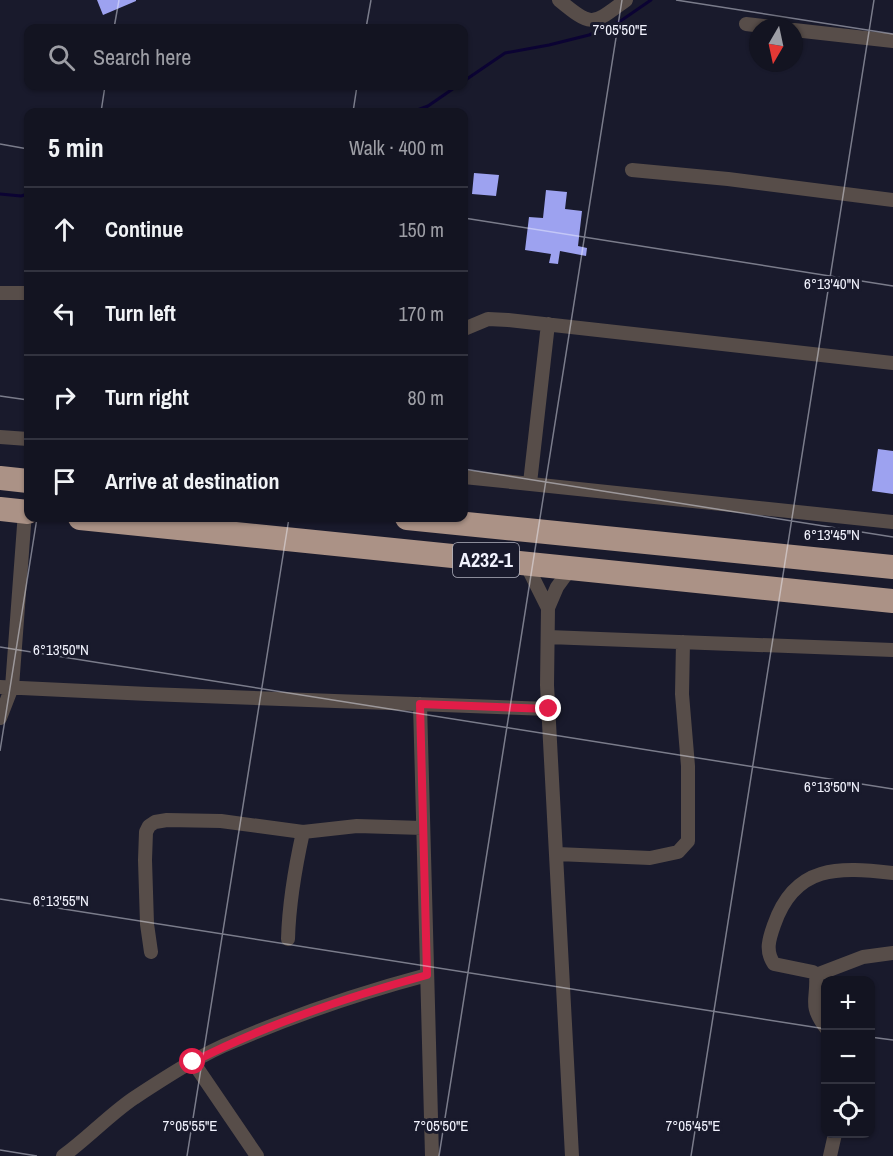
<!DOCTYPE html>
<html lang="en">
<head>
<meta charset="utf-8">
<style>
  body { margin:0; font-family:"Archivo Narrow",sans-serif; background:#20212e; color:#f1f3f6 }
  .controls { position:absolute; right:18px; bottom:18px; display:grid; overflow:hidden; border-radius:12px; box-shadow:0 2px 4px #0004 }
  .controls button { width:54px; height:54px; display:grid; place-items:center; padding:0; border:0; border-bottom:2px solid #32333f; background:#131421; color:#f1f3f6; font:30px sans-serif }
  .compass { position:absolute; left:749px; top:18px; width:54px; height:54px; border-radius:50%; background:#131421; box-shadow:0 2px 4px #0004; rotate:189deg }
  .stop { position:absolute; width:18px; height:18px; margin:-14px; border:4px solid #e11d48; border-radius:50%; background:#fff }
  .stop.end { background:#e11d48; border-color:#fff; box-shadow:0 2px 6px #0008 }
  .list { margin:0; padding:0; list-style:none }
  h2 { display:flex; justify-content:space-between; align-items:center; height:78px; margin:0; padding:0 24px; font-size:26px }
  h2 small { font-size:20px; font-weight:400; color:#9d9ea5 }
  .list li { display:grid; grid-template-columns:39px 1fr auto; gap:18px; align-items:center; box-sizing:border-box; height:84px; padding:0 24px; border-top:2px solid #32333f }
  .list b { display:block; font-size:22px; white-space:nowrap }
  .list em { font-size:20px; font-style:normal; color:#9d9ea5 }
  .icon { flex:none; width:33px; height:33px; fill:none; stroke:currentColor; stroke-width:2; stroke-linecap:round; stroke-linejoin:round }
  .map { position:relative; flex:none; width:893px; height:1156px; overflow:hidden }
  .search { position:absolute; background:#131421; box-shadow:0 2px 4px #0004; left:24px; top:24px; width:444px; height:66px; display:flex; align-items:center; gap:15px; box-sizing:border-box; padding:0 21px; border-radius:12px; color:#9d9ea5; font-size:22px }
  .panel { position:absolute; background:#131421; box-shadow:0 2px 4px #0004; left:24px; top:108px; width:444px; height:414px; border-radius:12px }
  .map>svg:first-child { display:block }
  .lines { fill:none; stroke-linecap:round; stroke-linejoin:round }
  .stream { stroke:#0b0333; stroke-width:3 }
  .building { fill:#9da2f0 }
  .street { stroke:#574d49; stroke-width:14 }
  .highway { stroke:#ab9286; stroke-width:24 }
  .route { stroke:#e11d48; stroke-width:8 }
  .ticks { fill:none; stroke:#f2f3fe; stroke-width:1.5; stroke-opacity:0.45 }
  .labels { text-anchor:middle; stroke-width:6; stroke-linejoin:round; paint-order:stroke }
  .shield { fill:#191a2c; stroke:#b1b2bf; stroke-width:1.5 }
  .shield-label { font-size:20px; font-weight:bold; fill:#f2f3fe }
  .ticks-label { font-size:15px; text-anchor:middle; fill:#f2f3fe; stroke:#191a2c; stroke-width:6; stroke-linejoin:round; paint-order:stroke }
</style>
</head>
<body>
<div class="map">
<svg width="893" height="1156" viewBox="0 0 893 1156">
  <rect width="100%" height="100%" fill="#191a2c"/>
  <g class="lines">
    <path class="stream" d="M464 81 505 53 549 45 589 35 619 22 651 0
      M412 112 428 106 457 86
      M0 194 21 196 28 194"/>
  </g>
  <path class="building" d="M97 0H136V1L103 15Z
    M474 173 499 175 496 196 472 194Z
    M546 190 567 192 565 209 582 211 578 246 587 248 586 256 560 251 558 264 549 263 551 254 525 250 529 217 543 218Z
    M878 449 893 451V494L872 491Z"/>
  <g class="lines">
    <path class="street" d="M559 0C593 28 592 25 626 0
      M746 24 771 27
      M794 30 893 41
      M632 170 728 179 893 200
      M0 293H28
      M464 329 488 319 508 320 893 363
      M0 437 28 439
      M464 477 893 522
      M530 483 548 324
      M526 564 548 608
      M548 637 893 650
      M0 687 148 694 549 709
      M420 704 432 1156
      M0 718 12 687 25 512
      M557 854 650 858 678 852 688 841V766L682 694 683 642
      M893 873C839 867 795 864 774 925 769 939 765 951 774 964L813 972 816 975 863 957 893 953
      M288 939C289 903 295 868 303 832
      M151 952 147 924 145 860 146 832 149 826 155 822 167 820 221 821 303 832 357 826 423 828
      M816 975C818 1000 808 1004 826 1028
      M193 1062 257 1156
      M63 1156C88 1138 109 1115 134 1098 166 1077 201 1054 237 1040 298 1014 363 992 427 975
      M572 1156 547 685 548 608 557 587 565 576 573 569
      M830 1156 835 1134"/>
    <path class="highway" d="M0 478 28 481
      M0 509 28 512
      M80 518 893 601
      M407 518 893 567"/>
  </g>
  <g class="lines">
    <path class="route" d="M193 1062C267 1024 347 997 427 975L420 704 549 709"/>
  </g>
  <path class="ticks" d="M676 0 893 34M114 28 119 0M366 28 371 0M101 112 105 86M353 112 357 86M0 144 28 149M464 218 893 286M0 396 28 400M464 469 893 537M0 647 893 789M0 751 37 518M0 899 826 1029M870 1037 893 1040M0 1150 37 1156M187 1156 289 518M439 1156 622 0M691 1156 874 0"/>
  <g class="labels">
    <rect class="shield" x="453" y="543" width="66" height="34" rx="4.5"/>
    <g class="shield-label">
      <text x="486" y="567">A232-1</text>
    </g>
  </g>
  <g class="ticks-label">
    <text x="620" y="35">7°05'50"E</text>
    <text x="832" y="289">6°13'40"N</text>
    <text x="832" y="540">6°13'45"N</text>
    <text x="61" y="655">6°13'50"N</text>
    <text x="832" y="792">6°13'50"N</text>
    <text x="61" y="906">6°13'55"N</text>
    <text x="190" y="1131">7°05'55"E</text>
    <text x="441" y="1131">7°05'50"E</text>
    <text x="693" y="1131">7°05'45"E</text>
  </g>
</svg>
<div class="controls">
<button>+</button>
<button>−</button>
<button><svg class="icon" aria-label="locate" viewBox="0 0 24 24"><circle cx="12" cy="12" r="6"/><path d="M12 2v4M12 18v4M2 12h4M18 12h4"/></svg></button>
</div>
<svg class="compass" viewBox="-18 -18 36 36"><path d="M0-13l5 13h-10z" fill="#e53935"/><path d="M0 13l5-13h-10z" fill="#9d9ea5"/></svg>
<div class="stop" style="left:193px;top:1062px"></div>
<div class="stop end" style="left:549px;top:709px"></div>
<div class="search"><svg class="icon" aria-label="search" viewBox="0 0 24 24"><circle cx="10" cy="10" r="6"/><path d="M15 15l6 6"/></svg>Search here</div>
<section class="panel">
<h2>5 min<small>Walk · 400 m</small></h2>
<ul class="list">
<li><svg class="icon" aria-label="ahead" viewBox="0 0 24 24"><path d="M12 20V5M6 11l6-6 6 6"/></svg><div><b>Continue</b></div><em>150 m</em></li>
<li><svg class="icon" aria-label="left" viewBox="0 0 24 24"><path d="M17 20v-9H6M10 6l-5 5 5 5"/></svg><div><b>Turn left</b></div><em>170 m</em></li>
<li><svg class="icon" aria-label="right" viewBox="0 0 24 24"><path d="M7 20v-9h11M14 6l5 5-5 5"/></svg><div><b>Turn right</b></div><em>80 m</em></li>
<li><svg class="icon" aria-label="arrive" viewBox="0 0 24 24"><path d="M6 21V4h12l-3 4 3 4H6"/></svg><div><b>Arrive at destination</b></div></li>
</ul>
</section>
</div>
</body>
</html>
